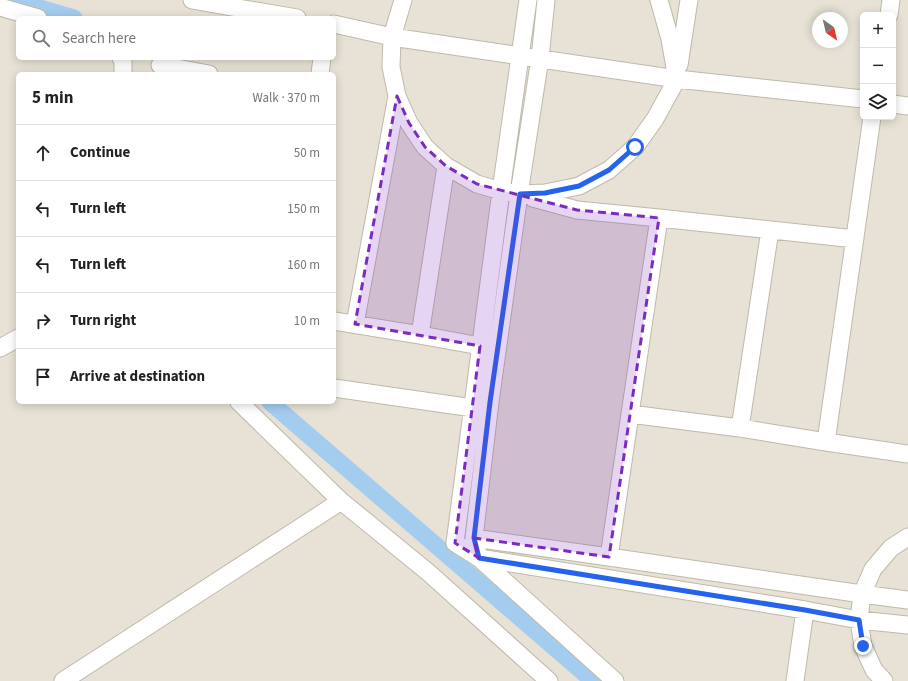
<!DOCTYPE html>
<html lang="en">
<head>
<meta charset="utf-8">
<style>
  body { margin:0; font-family:"Source Sans 3",sans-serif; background:#f2f2f2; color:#222 }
  .controls { position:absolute; right:12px; top:12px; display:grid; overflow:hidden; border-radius:6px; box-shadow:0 2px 10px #0003 }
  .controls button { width:36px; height:36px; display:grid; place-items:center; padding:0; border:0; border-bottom:1px solid #e0e0e0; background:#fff; color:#222; font:20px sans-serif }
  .compass { position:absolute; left:812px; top:12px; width:36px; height:36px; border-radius:50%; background:#fff; box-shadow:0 2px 10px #0003; rotate:146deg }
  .stop { position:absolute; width:12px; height:12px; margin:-9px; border:3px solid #2563eb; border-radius:50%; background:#fff }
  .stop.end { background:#2563eb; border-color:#fff; box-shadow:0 1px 4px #0008 }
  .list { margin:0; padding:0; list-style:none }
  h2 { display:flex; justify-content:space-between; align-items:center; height:52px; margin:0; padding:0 16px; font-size:17px }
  h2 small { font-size:13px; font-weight:400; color:#767676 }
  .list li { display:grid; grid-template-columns:26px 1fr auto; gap:12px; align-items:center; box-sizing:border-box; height:56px; padding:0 16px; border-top:1px solid #e0e0e0 }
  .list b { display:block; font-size:15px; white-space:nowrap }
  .list em { font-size:13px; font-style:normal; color:#767676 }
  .icon { flex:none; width:22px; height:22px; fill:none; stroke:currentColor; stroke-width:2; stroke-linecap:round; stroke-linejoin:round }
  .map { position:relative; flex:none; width:908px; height:681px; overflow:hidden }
  .search { position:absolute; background:#fff; box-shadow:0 2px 10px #0003; left:16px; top:16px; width:320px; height:44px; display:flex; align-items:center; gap:10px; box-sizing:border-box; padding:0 14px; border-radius:6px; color:#767676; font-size:15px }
  .panel { position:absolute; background:#fff; box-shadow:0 2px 10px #0003; left:16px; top:72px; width:320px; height:332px; border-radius:6px }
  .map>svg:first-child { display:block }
  .residential { fill:#e7e2d5; fill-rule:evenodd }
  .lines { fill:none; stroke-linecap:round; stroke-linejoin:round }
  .canal { stroke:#a4ccef; stroke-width:17 }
  .street-casing { stroke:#bfb9aa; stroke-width:19 }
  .street { stroke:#fff; stroke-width:17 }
  .route { stroke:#2563eb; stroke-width:5 }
  .marked { fill:#7b2cbf; fill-opacity:0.2; stroke:#7b2cbf; stroke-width:3; stroke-dasharray:8 5; stroke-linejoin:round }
</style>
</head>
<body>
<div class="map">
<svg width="908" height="681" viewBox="0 0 908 681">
  <rect width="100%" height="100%" fill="#f3f0e7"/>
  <path class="residential" d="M0 0H908V681H0ZM863 15H893V117H863ZM18 18H334V58H18ZM818 18H842V42H818ZM18 74H334V402H18Z"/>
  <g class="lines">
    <path class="canal" d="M12 0 74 18
      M270 402 593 681"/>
    <g class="street-casing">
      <path id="street" d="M192 0 220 5 297 18
        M403 0 392 37 391 67 397 96 409 123 425 147 446 166 477 184 501 191 519 194 545 193 579 186 609 170 635 147 655 119 677 79 670 39 659 0
        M528 0 501 191 455 543 479 558 615 681
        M0 7 38 18
        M889 15 891 0
        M334 24 392 37 677 79 863 99
        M121 58 123 60V74
        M160 65 209 74
        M679 65 689 0
        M320 74 322 58
        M893 104 908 106
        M872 117 826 442 908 454
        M533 198 577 210 659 218
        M334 321 420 335 480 346
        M355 324 397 96
        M420 335 446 166
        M0 348 18 338
        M334 388 473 408
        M239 402 341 501 429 573 549 681
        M630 414 659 218 855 239
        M740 428 770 230
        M474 538 609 557 862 594 908 600
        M609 557 630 414 740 428 826 442
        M479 558 474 538 490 402 519 194 540 58 546 0
        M479 558 805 610 859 620 908 625
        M63 681 341 501
        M795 681 805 610
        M884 681 874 670 863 646 859 620 862 594 873 569 891 548 908 537"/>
    </g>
    <use href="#street" class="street"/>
  </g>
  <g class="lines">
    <path class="route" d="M635 147 609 170 579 186 545 193 520 194 490 402 474 538 479 558 805 610 859 620 863 646"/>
  </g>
  <path class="marked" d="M397 96 409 123 425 147 446 166 477 184 577 210 659 218 609 557 474 538 479 558 455 543 480 346 355 324Z"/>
</svg>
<div class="controls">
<button>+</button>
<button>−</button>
<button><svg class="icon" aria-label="layers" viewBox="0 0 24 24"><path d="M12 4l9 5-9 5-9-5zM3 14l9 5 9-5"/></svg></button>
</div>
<svg class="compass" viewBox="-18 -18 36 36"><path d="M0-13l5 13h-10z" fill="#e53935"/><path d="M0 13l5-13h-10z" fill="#767676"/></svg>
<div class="stop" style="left:635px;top:147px"></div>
<div class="stop end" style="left:863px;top:646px"></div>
<div class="search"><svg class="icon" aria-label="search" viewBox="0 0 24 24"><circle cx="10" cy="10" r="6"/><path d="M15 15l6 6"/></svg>Search here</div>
<section class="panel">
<h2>5 min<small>Walk · 370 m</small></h2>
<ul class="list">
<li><svg class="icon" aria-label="ahead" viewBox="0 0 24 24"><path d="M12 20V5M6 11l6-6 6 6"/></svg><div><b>Continue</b></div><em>50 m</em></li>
<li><svg class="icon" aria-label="left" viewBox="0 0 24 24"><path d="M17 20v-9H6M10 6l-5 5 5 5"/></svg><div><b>Turn left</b></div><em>150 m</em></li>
<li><svg class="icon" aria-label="left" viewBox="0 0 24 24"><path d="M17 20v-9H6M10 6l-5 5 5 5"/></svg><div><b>Turn left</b></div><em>160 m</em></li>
<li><svg class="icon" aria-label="right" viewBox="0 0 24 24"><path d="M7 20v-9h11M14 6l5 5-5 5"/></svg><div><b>Turn right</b></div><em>10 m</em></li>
<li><svg class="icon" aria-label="arrive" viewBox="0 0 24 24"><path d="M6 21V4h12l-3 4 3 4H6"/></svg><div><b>Arrive at destination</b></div></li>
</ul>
</section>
</div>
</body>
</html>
